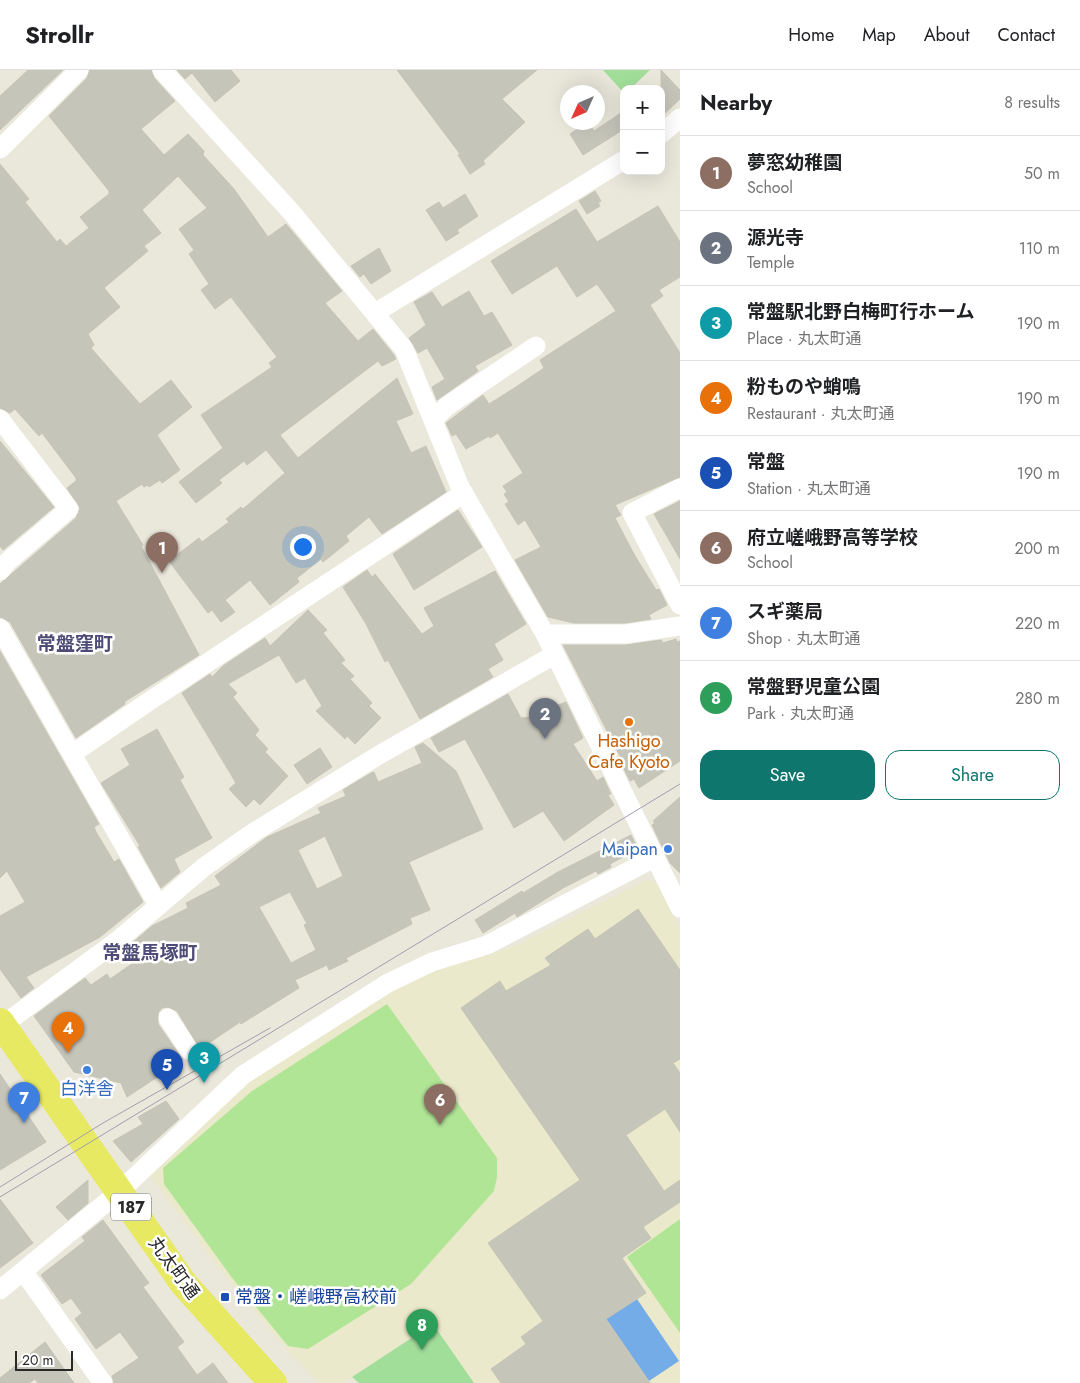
<!DOCTYPE html>
<html lang="en">
<head>
<meta charset="utf-8">
<style>
  body { margin:0; font-family:Jost,"Noto Sans JP",sans-serif; background:#f2f2f2; color:#202124 }
  .controls { position:absolute; right:15px; top:15px; display:grid; overflow:hidden; border-radius:10px; box-shadow:0 5px 20px #0002 }
  .controls button { width:45px; height:45px; display:grid; place-items:center; padding:0; border:0; border-bottom:1px solid #e0e0e0; background:#fff; color:#202124; font:25px sans-serif }
  .compass { position:absolute; left:560px; top:15px; width:45px; height:45px; border-radius:50%; background:#fff; box-shadow:0 5px 20px #0002; rotate:225deg }
  .scale { position:absolute; left:15px; bottom:12px; width:58px; box-sizing:border-box; padding-left:5px; border:2px solid #292929; border-top:0; font-size:14px; line-height:18px; white-space:nowrap; color:#292929; -webkit-text-stroke:4px #fff; paint-order:stroke }
  .you { position:absolute; left:302px; top:476px; width:18px; height:18px; margin:-12px; border:4px solid #fff; border-radius:50%; background:#1a73e8; box-shadow:0 0 0 8px #1a73e833 }
  .badge { display:grid; place-items:center; width:32px; height:32px; border-radius:50%; background:#0f766e; color:#fff; font-size:16px; font-weight:700 }
  .pin { position:absolute; translate:-50% -41px; filter:drop-shadow(0 1px 2px #0008) }
  .pin::after { content:''; position:absolute; top:26px; width:18px; height:15px; background:inherit; clip-path:polygon(0 0,100% 0,50% 100%) }
  .list { margin:0; padding:0; list-style:none }
  h2 { display:flex; justify-content:space-between; align-items:center; height:65px; margin:0; padding:0 20px; font-size:21px }
  h2 small { font-size:16px; font-weight:400; color:#757577 }
  .list li { display:grid; grid-template-columns:32px 1fr auto; gap:15px; align-items:center; box-sizing:border-box; height:75px; padding:0 20px; border-top:1px solid #e0e0e0 }
  .list b { display:block; font-size:19px; white-space:nowrap }
  .list p { margin:0; font-size:16px; white-space:nowrap; color:#757577 }
  .list em { font-size:16px; font-style:normal; color:#757577 }
  .actions { display:flex; gap:10px; padding:15px 20px }
  .actions a { flex:1; padding:11px 0; border:1px solid #0f766e; border-radius:15px; text-align:center; font-size:18px; color:#0f766e }
  .actions .main { background:#0f766e; color:#fff }
  .map { position:relative; flex:none; width:680px; height:1313px; overflow:hidden }
  header { display:flex; align-items:center; gap:30px; box-sizing:border-box; height:70px; padding:0 25px; background:#fff; border-bottom:1px solid #e0e0e0 }
  header strong { font-size:24px }
  nav { display:flex; gap:28px; margin-inline-start:auto; font-size:18px }
  main { display:flex }
  aside { flex:1; background:#fff }
  .map>svg:first-child { display:block }
  .education { fill:#ebe9cb }
  .green { fill:#a1de9a }
  .pitch { fill:#b1e596 }
  .water { fill:#73ace7 }
  .building { fill:#c6c5ba; stroke:#c5c4b5; fill-rule:evenodd }
  .lines { fill:none; stroke-linecap:round; stroke-linejoin:round }
  .street { stroke:#fff; stroke-width:19 }
  .primary { stroke:#e7e962; stroke-width:28 }
  .tram { stroke:#a09eb2; stroke-width:1 }
  .food-dot { fill:#e8710a; stroke:#fff; stroke-width:2 }
  .shop-dot { fill:#3f7fe0; stroke:#fff; stroke-width:2 }
  .transit-dot { fill:#1a4fb4; stroke:#fff; stroke-width:2 }
  .labels { text-anchor:middle; stroke-width:5; stroke-linejoin:round; paint-order:stroke }
  .shield { fill:#fff; stroke:#696969; stroke-width:1 }
  .shield-label { font-size:16px; font-weight:bold; fill:#292929 }
  .food-label { font-size:18px; fill:#c56008; stroke:#fff }
  .shop-label { font-size:18px; fill:#366cbe; stroke:#fff; text-anchor:end }
  .street-label { font-size:18px; fill:#292929; stroke:#fff }
  .transit-label { font-size:18px; fill:#164399; stroke:#fff; text-anchor:start }
  .neighbourhood-label { font-size:19px; font-weight:bold; fill:#4e4c77; stroke:#fff }
</style>
</head>
<body>
<header>
<strong>Strollr</strong>
<nav><a>Home</a><a>Map</a><a>About</a><a>Contact</a></nav>
</header>
<main>
<div class="map">
<svg width="680" height="1313" viewBox="0 0 680 1313">
  <rect width="100%" height="100%" fill="#eae7db"/>
  <path class="education" d="M648 809 657 814 680 859V1313H474L432 1254 343 1313H319L288 1281 221 1201 151 1107 152 1098 246 1013 384 925 423 905 516 876Z"/>
  <path class="green" d="M603 0H650L630 19H624V23Z
    M433 1254 474 1313H359L352 1307Z"/>
  <path class="pitch" d="M387 934 497 1088V1107L494 1121 411 1214 308 1279 288 1276 233 1209 164 1114 163 1098 252 1021Z
    M680 1149V1263L627 1187Z"/>
  <path class="water" d="M637 1229 679 1291 649 1311 606 1249Z"/>
  <path class="building" d="M28 0H63L0 60V26Z
    M90 0H151L154 8 175 31 141 59 164 85 188 64 204 81 203 85 234 119 268 167 286 154 342 221 325 233 358 271 373 259 394 285 396 289 382 296 378 291 280 365 298 388 397 308 413 344 396 351 411 383 426 376 446 422 382 464 369 447 346 466 349 471 323 492 321 489 297 508 299 512 270 535 250 510 225 530 235 542 221 552 212 540 208 543 169 491 199 468 202 472 229 452 226 449 241 437 243 439 285 403 266 380 247 395 244 391 219 410 222 413 196 433 179 412 223 378 201 345 272 297 269 293 277 287 231 227 215 239 201 220 209 214 189 184 194 180 179 159 207 138 178 106 142 140 161 163 144 176 148 181 104 218 120 237 88 264 94 275 91 278 140 334 171 310 192 337 157 365 180 400 162 413 160 410 149 417 148 415 144 417 142 414 116 431 143 475 141 476 199 585 124 632 125 634 76 668 10 552 0 547V514L76 448 80 438 67 418 76 411V408L42 363 39 366 15 339 10 343 0 338V94L29 129 25 132 57 172 60 169 66 176 89 158 80 147 109 124V121L49 46 87 8Z
    M177 0H231L240 11 215 32 192 3 185 9Z
    M397 0H537L502 29 525 52 483 91 485 94 470 104 458 85 460 84Z
    M661 0 680 20V29L661 47Z
    M624 41V59L583 85 570 64 588 52 594 61Z
    M595 121 601 131 598 133 600 136 587 144 579 131Z
    M465 124 478 146 457 160 459 163 446 171 426 140 439 132 443 138Z
    M658 136 680 172V207L659 220 663 226 650 235 680 283V407L615 435 621 445 615 448 635 486 656 520 659 519 667 535 649 545 651 549 625 553H574L548 547 515 490 541 477 525 450 518 455 505 434 509 432 504 424 507 422 503 416 523 403 498 363 490 368 489 366 466 379 456 364 452 366 446 353 483 325 489 334 516 317 544 298 540 290 616 241 597 214 577 227 557 196 512 224 491 191 576 139 597 172Z
    M379 178 391 201 371 214 364 204 360 207 351 196Z
    M469 221 484 246 492 242 512 275 475 296 478 301 437 330 432 317 445 309 427 278 418 283 409 268 426 255 414 232 432 222 442 237Z
    M0 371 54 437 3 480 0 476Z
    M680 431V489L654 444Z
    M458 440 482 477 414 520 393 484Z
    M367 500 372 507 375 504 422 564 434 556 424 538 495 501 526 554 494 574 503 590 488 599 493 607 420 649 388 590 385 592 365 552 343 517Z
    M308 540 327 560 323 563 345 590 341 593 354 606 350 609 372 633 369 636 381 648 355 674 347 666 345 669 316 641 322 636 305 608 296 613 279 585 228 614 237 623 233 627 259 660 255 665 268 679 265 682 288 706 260 735 254 729 246 737 229 719 236 713 182 623 210 604 212 607 223 596 265 568 270 576Z
    M676 569 677 572 680 571V691L639 718 634 709 630 711 621 693 623 692 563 575H626L661 570 663 573Z
    M0 581 99 754 94 757 96 762 114 792 119 789 143 832 100 867 26 907 34 918 21 928 0 899V846L25 832 7 801 0 808Z
    M508 624 521 648 554 645 551 638 566 632 583 668 573 674 597 711 603 707 611 724 608 725 614 735 564 771 543 741 514 758 465 669 439 682 431 668Z
    M157 659 184 707 180 710 212 768 174 789 180 802 161 818 138 777 140 776 101 713 130 695 121 679Z
    M423 673 456 701 483 759 409 792 430 840 410 848 412 854 346 888 348 891 329 900 327 895 295 910 299 918 241 954 240 952 200 979 177 941 168 937 162 938 158 943V954L183 990 127 1027 121 1013 74 1002 34 946 85 908 91 915 107 904 110 909 139 889 130 877 131 874 152 856 188 838 186 833 221 815 215 806 267 767 321 743 318 738 346 726 343 720 371 703 374 702 378 712 422 693 415 677ZM325 766 343 806 317 819 298 780ZM290 822 307 854 304 855 316 880 291 893 259 837Z
    M320 678 332 697 307 714 294 695Z
    M680 727V803L670 793 652 755 655 753 653 751Z
    M631 765 638 779 610 794 611 797 598 804 596 801 563 818 523 843 517 847 515 843 483 863 475 850 522 821 523 823 558 802Z
    M638 839 680 900V989L673 993 680 1003V1062L665 1039 626 1065 664 1121 680 1110V1132L643 1157 651 1168 622 1188 646 1223 606 1249 650 1313H501L491 1299 526 1274 521 1267 543 1251 488 1173 580 1110 461 938 500 911 506 921 551 895 545 888 588 859 595 869Z
    M0 1004 46 1072 0 1100Z
    M166 1031 179 1049 131 1092 113 1071 143 1054 138 1047Z
    M88 1110V1133L68 1150 56 1137Z
    M0 1129 33 1173 0 1198Z
    M103 1150 149 1213 143 1217 184 1272 177 1277 197 1305 213 1293 228 1313H114L112 1306 139 1288 120 1262 96 1279 75 1249 82 1243 71 1228 62 1234 41 1205 85 1171 82 1167Z
    M45 1272 74 1313H38L35 1309 29 1313H0V1308Z"/>
  <g class="lines">
    <path class="street" d="M162 0 293 144 404 279 460 417 545 564 680 838
      M661 64 680 48
      M0 79 79 0
      M375 243 624 90
      M0 349 69 439 7 492 0 501
      M433 350 447 336 536 276
      M680 418 632 443 680 535
      M0 558 158 835
      M545 564H626L680 556
      M72 684 148 632 464 423
      M168 948 189 980
      M0 957 117 871 204 797 251 764 379 685 554 585
      M23 1201 103 1313
      M0 1220 120 1121 243 1005 388 913 432 892 487 875 654 788"/>
    <path class="primary" d="M0 952 184 1214 273 1313"/>
    <path class="tram" d="M0 1117 103 1053 270 958
      M0 1127 680 714"/>
  </g>
  <circle class="food-dot" cx="629" cy="652" r="5"/>
  <g class="shop-dot">
    <circle cx="668" cy="779" r="5"/>
    <circle cx="87" cy="1000" r="5"/>
  </g>
  <rect class="transit-dot" x="220" y="1222" width="10" height="10" rx="2.5"/>
  <g class="labels">
    <rect class="shield" x="111" y="1123.5" width="40" height="27" rx="4"/>
    <g class="shield-label">
      <text x="131" y="1143">187</text>
    </g>
    <g class="food-label">
      <text x="629" y="677">Hashigo<tspan x="629" dy="21">Cafe Kyoto</tspan></text>
    </g>
    <g class="shop-label">
      <text x="658" y="785">Maipan</text>
      <text x="87" y="1025" text-anchor="middle">白洋舎</text>
    </g>
    <g class="street-label">
      <text transform="translate(174 1198) rotate(54)" y="6">丸太町通</text>
    </g>
    <g class="transit-label">
      <text x="235" y="1233">常盤・嵯峨野高校前</text>
    </g>
    <g class="neighbourhood-label">
      <text x="75" y="580">常盤窪町</text>
      <text x="150" y="889">常盤馬塚町</text>
    </g>
  </g>
</svg>
<div class="controls">
<button>+</button>
<button>−</button>
</div>
<svg class="compass" viewBox="-18 -18 36 36"><path d="M0-13l5 13h-10z" fill="#e53935"/><path d="M0 13l5-13h-10z" fill="#757577"/></svg>
<div class="scale">20 m</div>
<div class="you"></div>
<div class="pin badge" style="left:162px;top:503px;background:#8d6e63">1</div>
<div class="pin badge" style="left:545px;top:669px;background:#6b7280">2</div>
<div class="pin badge" style="left:204px;top:1013px;background:#0f9aa8">3</div>
<div class="pin badge" style="left:68px;top:983px;background:#e8710a">4</div>
<div class="pin badge" style="left:167px;top:1020px;background:#1a4fb4">5</div>
<div class="pin badge" style="left:440px;top:1055px;background:#8d6e63">6</div>
<div class="pin badge" style="left:24px;top:1053px;background:#3f7fe0">7</div>
<div class="pin badge" style="left:422px;top:1280px;background:#2e9e5b">8</div>
</div>
<aside>
<h2>Nearby<small>8 results</small></h2>
<ul class="list">
<li><span class="badge" style="background:#8d6e63">1</span><div><b>夢窓幼稚園</b><p>School</p></div><em>50 m</em></li>
<li><span class="badge" style="background:#6b7280">2</span><div><b>源光寺</b><p>Temple</p></div><em>110 m</em></li>
<li><span class="badge" style="background:#0f9aa8">3</span><div><b>常盤駅北野白梅町行ホーム</b><p>Place · 丸太町通</p></div><em>190 m</em></li>
<li><span class="badge" style="background:#e8710a">4</span><div><b>粉ものや蛸鳴</b><p>Restaurant · 丸太町通</p></div><em>190 m</em></li>
<li><span class="badge" style="background:#1a4fb4">5</span><div><b>常盤</b><p>Station · 丸太町通</p></div><em>190 m</em></li>
<li><span class="badge" style="background:#8d6e63">6</span><div><b>府立嵯峨野高等学校</b><p>School</p></div><em>200 m</em></li>
<li><span class="badge" style="background:#3f7fe0">7</span><div><b>スギ薬局</b><p>Shop · 丸太町通</p></div><em>220 m</em></li>
<li><span class="badge" style="background:#2e9e5b">8</span><div><b>常盤野児童公園</b><p>Park · 丸太町通</p></div><em>280 m</em></li>
</ul>
<div class="actions"><a class="main">Save</a><a>Share</a></div>
</aside>
</main>
</body>
</html>
